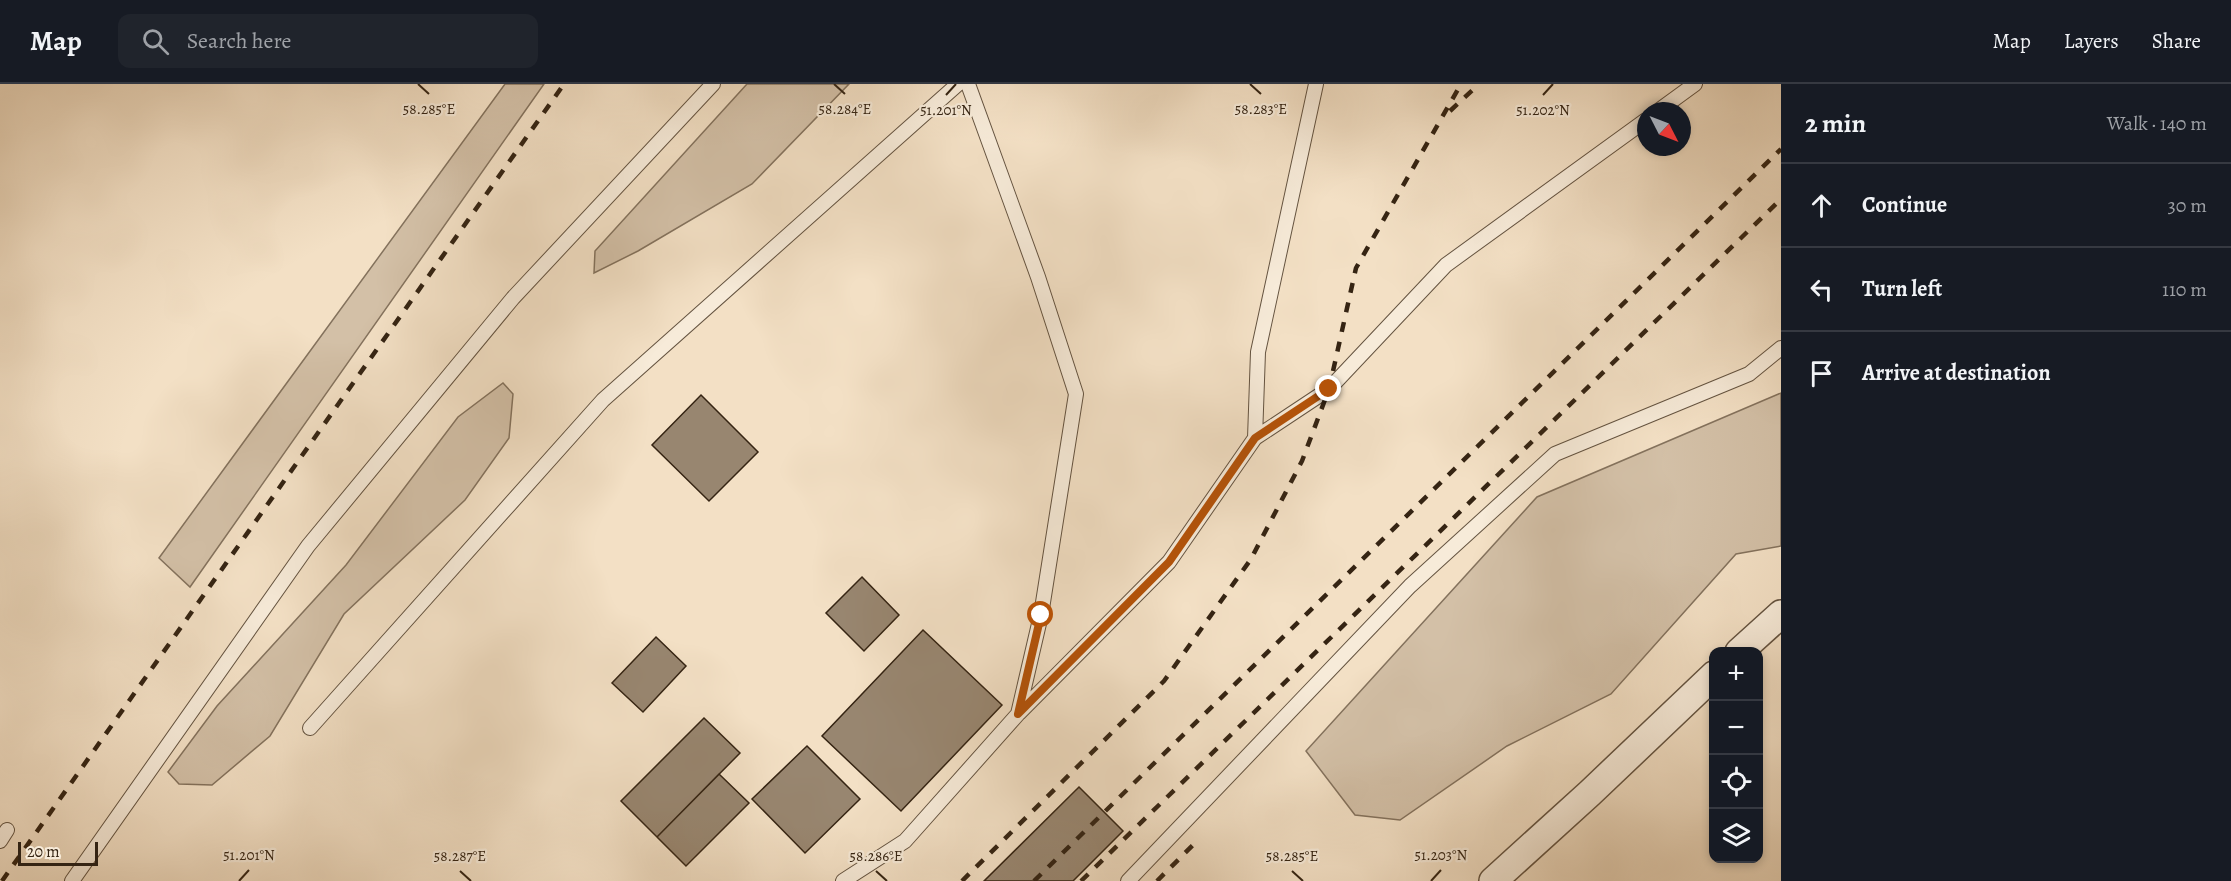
<!DOCTYPE html>
<html lang="en">
<head>
<meta charset="utf-8">
<style>
  body { margin:0; font-family:Alegreya,serif; background:#20242c; color:#f1f3f6 }
  .controls { position:absolute; right:18px; bottom:18px; display:grid; overflow:hidden; border-radius:12px; box-shadow:0 3px 9px #0003 }
  .controls button { width:54px; height:54px; display:grid; place-items:center; padding:0; border:0; border-bottom:2px solid #363941; background:#171b24; color:#f1f3f6; font:30px sans-serif }
  .compass { position:absolute; left:1637px; top:18px; width:54px; height:54px; border-radius:50%; background:#171b24; box-shadow:0 3px 9px #0003; rotate:132deg }
  .scale { position:absolute; left:18px; bottom:15px; width:80px; box-sizing:border-box; padding-left:6px; border:3px solid #352413; border-top:0; font-size:16px; line-height:21px; white-space:nowrap; color:#352413; -webkit-text-stroke:4px #f7ebd9; paint-order:stroke }
  .stop { position:absolute; width:18px; height:18px; margin:-14px; border:4px solid #b45309; border-radius:50%; background:#fff }
  .stop.end { background:#b45309; border-color:#fff; box-shadow:0 2px 6px #0008 }
  .list { margin:0; padding:0; list-style:none }
  h2 { display:flex; justify-content:space-between; align-items:center; height:78px; margin:0; padding:0 24px; font-size:26px }
  h2 small { font-size:20px; font-weight:400; color:#9ea1a6 }
  .list li { display:grid; grid-template-columns:39px 1fr auto; gap:18px; align-items:center; box-sizing:border-box; height:84px; padding:0 24px; border-top:2px solid #363941 }
  .list b { display:block; font-size:22px; white-space:nowrap }
  .list em { font-size:20px; font-style:normal; color:#9ea1a6 }
  .icon { flex:none; width:33px; height:33px; fill:none; stroke:currentColor; stroke-width:2; stroke-linecap:round; stroke-linejoin:round }
  .map { position:relative; flex:none; width:1781px; height:797px; overflow:hidden }
  header { display:flex; align-items:center; gap:36px; box-sizing:border-box; height:84px; padding:0 30px; background:#171b24; border-bottom:2px solid #363941 }
  header strong { font-size:28px }
  nav { display:flex; gap:33px; margin-inline-start:auto; font-size:21px }
  .search { width:420px; height:54px; background:#20242c; display:flex; align-items:center; gap:15px; box-sizing:border-box; padding:0 21px; border-radius:12px; color:#9ea1a6; font-size:22px }
  main { display:flex }
  aside { flex:1; background:#171b24 }
  .map>svg:first-child { display:block }
  .green { fill:#d3c0a7; stroke:#84725d; stroke-width:1.5 }
  .building { fill:#988670; stroke:#352413; stroke-width:1.5 }
  .lines { fill:none; stroke-linecap:round; stroke-linejoin:round }
  .service-casing { stroke:#645340; stroke-width:16 }
  .minor-casing { stroke:#645340; stroke-width:30 }
  .service { stroke:#f7ebd9; stroke-width:14 }
  .minor { stroke:#f7ebd9; stroke-width:27 }
  .rail { stroke:#352413; stroke-width:4.5; stroke-dasharray:10 10; stroke-linecap:butt }
  .route { stroke:#b45309; stroke-width:8 }
  .ticks { fill:none; stroke:#352413; stroke-width:2 }
  .ticks-label { font-size:15px; text-anchor:middle; fill:#352413; stroke:#f7ebd9; stroke-width:4.5; stroke-linejoin:round; paint-order:stroke }
</style>
</head>
<body>
<header>
<strong>Map</strong>
<div class="search"><svg class="icon" aria-label="search" viewBox="0 0 24 24"><circle cx="10" cy="10" r="6"/><path d="M15 15l6 6"/></svg>Search here</div>
<nav><a>Map</a><a>Layers</a><a>Share</a></nav>
</header>
<main>
<div class="map">
<svg width="1781" height="797" viewBox="0 0 1781 797">
  <rect width="100%" height="100%" fill="#f3e0c5"/>
  <filter id="stains"><feTurbulence type="fractalNoise" baseFrequency=".00333" numOctaves="4"/><feColorMatrix values="0 0 0 0 .2 0 0 0 0 .09 0 0 0 0 .02 0 0 0 .5 -.17"/></filter>
  <radialGradient id="worn" r=".72"><stop offset=".6" stop-color="#630" stop-opacity="0"/><stop offset="1" stop-color="#630" stop-opacity=".3"/></radialGradient>
  <path class="green" d="M505 0H544L190 503 159 474Z
    M747 0H849L752 100 638 167 594 189 595 167Z
    M503 299 513 310 509 354 465 416 344 530 270 652 212 701 179 700 168 688 217 622 346 481 458 333Z
    M1781 309V462L1736 470 1611 610 1507 662 1400 736 1355 731 1306 667 1537 413Z"/>
  <path class="building" d="M701 311 758 368 709 417 652 361Z
    M862 493 899 531 864 567 826 529Z
    M923 546 1002 621 901 727 822 652Z
    M656 553 686 582 643 628 612 599Z
    M704 634 740 669 657 753 621 717Z
    M807 662 860 715 805 769 752 715Z
    M719 690 749 719 686 782 657 753Z
    M1079 703 1123 747 1073 797H984Z"/>
  <g class="lines">
    <g class="service-casing">
      <path id="service" d="M1658 27 1695 0
        M1255 354 1329 305 1446 181 1646 36
        M1019 629 1169 478 1255 354 1258 268 1316 0
        M310 644 603 316 958 0
        M0 757 7 746
        M72 797 308 462 513 214 713 0
        M843 797 905 757 1018 630 1041 531 1076 310 1038 193 968 0
        M1128 797 1410 502 1555 370 1749 290 1781 264"/>
    </g>
    <g class="minor-casing">
      <path id="minor" d="M1739 568 1781 530
        M1493 797 1590 709 1714 591"/>
    </g>
    <use href="#service" class="service"/>
    <use href="#minor" class="minor"/>
    <path class="rail" d="M1450 27 1479 0
      M2 797 564 0
      M962 797 1164 597 1251 475 1302 377 1329 305 1356 184 1461 0
      M1034 797 1781 65
      M1081 797 1781 115
      M1157 797 1198 756"/>
  </g>
  <g class="lines">
    <path class="route" d="M1041 531 1018 630 1169 478 1255 354 1329 305"/>
  </g>
  <path class="ticks" d="M418 0 429 10M834 0 845 10M1250 0 1261 10M946 11 956 0M1543 11 1553 0M460 787 471 797M876 787 887 797M1292 787 1303 797M239 797 249 786M1431 797 1441 786"/>
  <g class="ticks-label">
    <text x="429" y="30">58.285°E</text>
    <text x="1261" y="30">58.283°E</text>
    <text x="845" y="30">58.284°E</text>
    <text x="946" y="31">51.201°N</text>
    <text x="1543" y="31">51.202°N</text>
    <text x="249" y="776">51.201°N</text>
    <text x="1441" y="776">51.203°N</text>
    <text x="460" y="777">58.287°E</text>
    <text x="876" y="777">58.286°E</text>
    <text x="1292" y="777">58.285°E</text>
  </g>
  <rect width="100%" height="100%" filter="url(#stains)"/>
  <rect width="100%" height="100%" fill="url(#worn)"/>
</svg>
<div class="controls">
<button>+</button>
<button>−</button>
<button><svg class="icon" aria-label="locate" viewBox="0 0 24 24"><circle cx="12" cy="12" r="6"/><path d="M12 2v4M12 18v4M2 12h4M18 12h4"/></svg></button>
<button><svg class="icon" aria-label="layers" viewBox="0 0 24 24"><path d="M12 4l9 5-9 5-9-5zM3 14l9 5 9-5"/></svg></button>
</div>
<svg class="compass" viewBox="-18 -18 36 36"><path d="M0-13l5 13h-10z" fill="#e53935"/><path d="M0 13l5-13h-10z" fill="#9ea1a6"/></svg>
<div class="scale">20 m</div>
<div class="stop" style="left:1041px;top:531px"></div>
<div class="stop end" style="left:1329px;top:305px"></div>
</div>
<aside>
<h2>2 min<small>Walk · 140 m</small></h2>
<ul class="list">
<li><svg class="icon" aria-label="ahead" viewBox="0 0 24 24"><path d="M12 20V5M6 11l6-6 6 6"/></svg><div><b>Continue</b></div><em>30 m</em></li>
<li><svg class="icon" aria-label="left" viewBox="0 0 24 24"><path d="M17 20v-9H6M10 6l-5 5 5 5"/></svg><div><b>Turn left</b></div><em>110 m</em></li>
<li><svg class="icon" aria-label="arrive" viewBox="0 0 24 24"><path d="M6 21V4h12l-3 4 3 4H6"/></svg><div><b>Arrive at destination</b></div></li>
</ul>
</aside>
</main>
</body>
</html>
